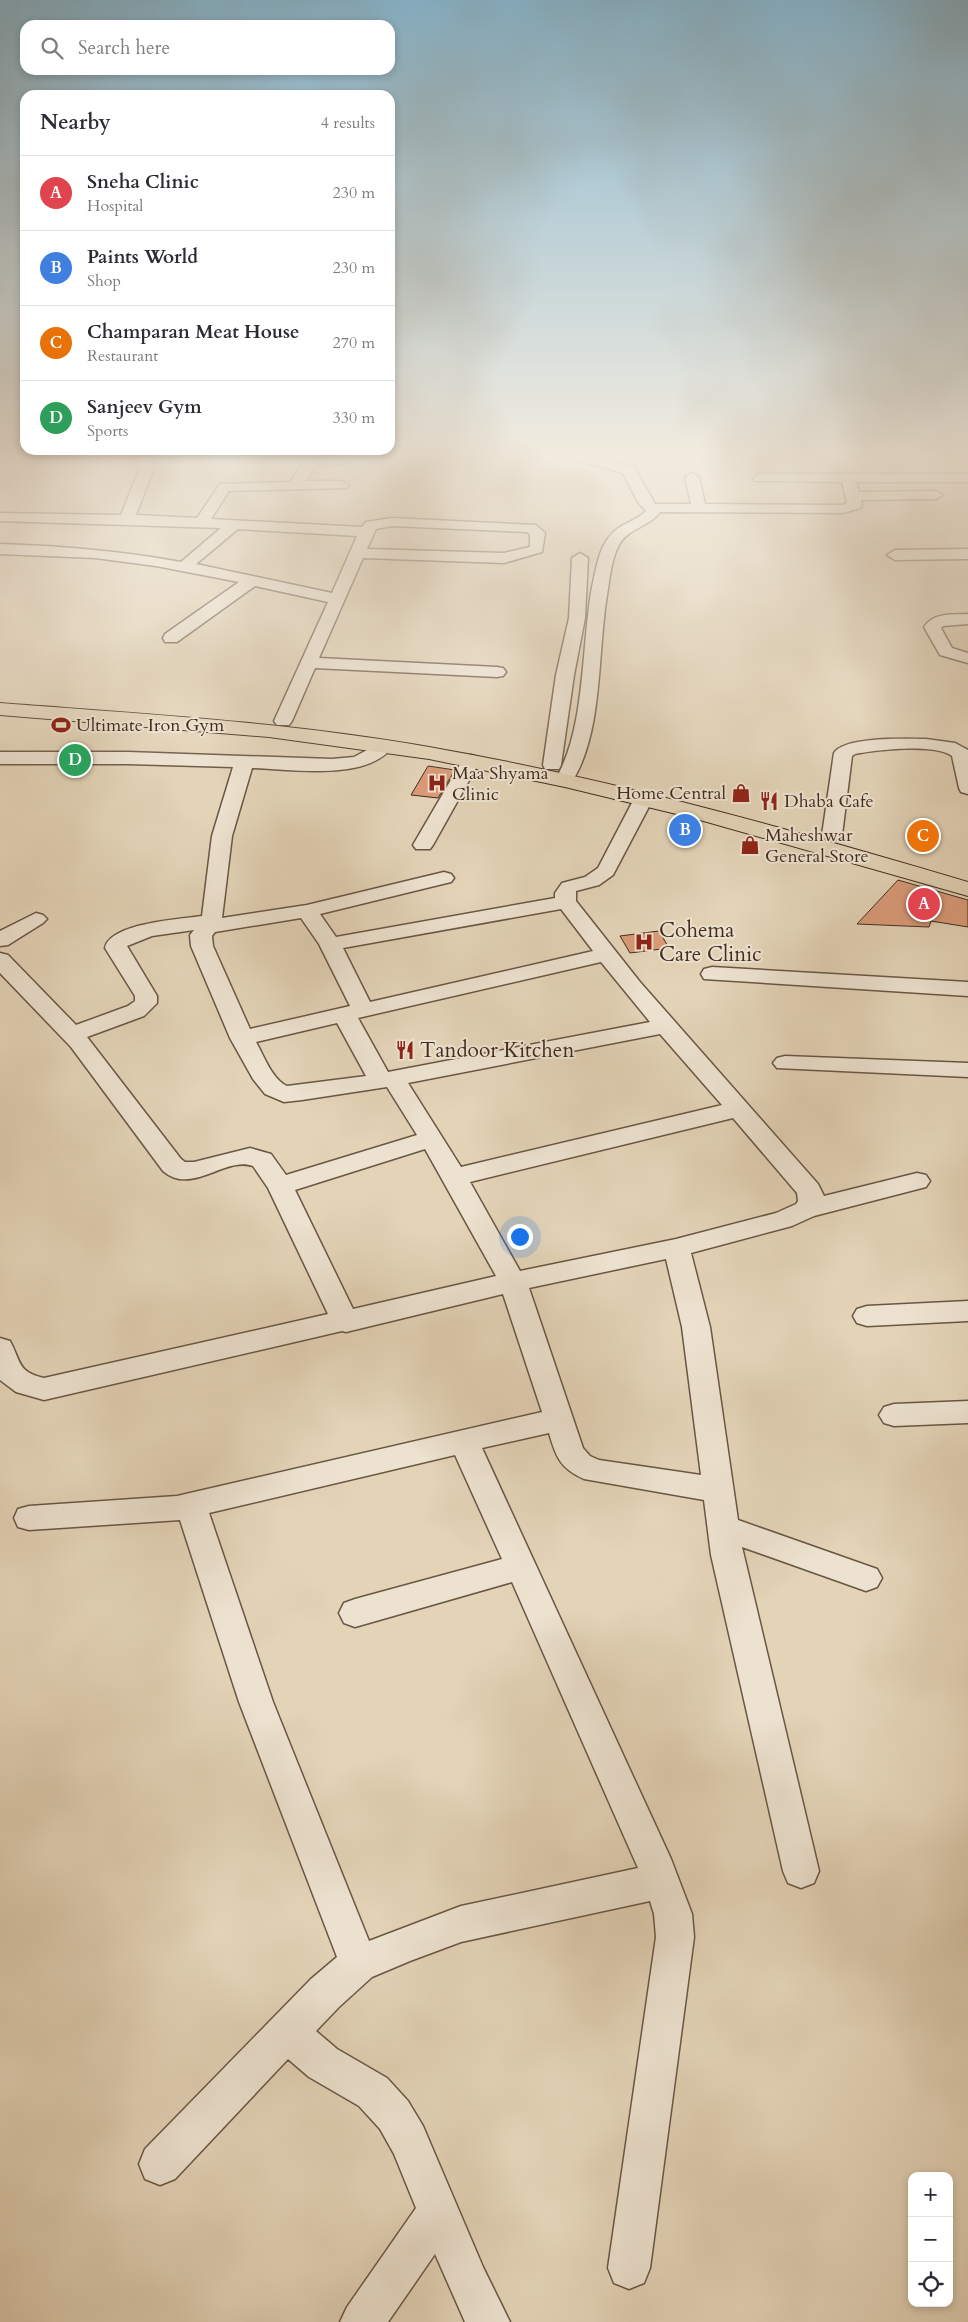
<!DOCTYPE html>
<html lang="en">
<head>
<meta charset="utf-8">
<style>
  body { margin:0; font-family:Cardo,serif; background:#f2f2f3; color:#2b2b33 }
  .controls { position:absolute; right:15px; bottom:15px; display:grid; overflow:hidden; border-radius:10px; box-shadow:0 2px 8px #0003 }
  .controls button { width:45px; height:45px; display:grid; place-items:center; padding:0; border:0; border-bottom:1px solid #e1e1e2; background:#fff; color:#2b2b33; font:25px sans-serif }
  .you { position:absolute; left:519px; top:1236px; width:18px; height:18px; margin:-12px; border:4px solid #fff; border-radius:50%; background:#1a73e8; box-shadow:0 0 0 8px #1a73e833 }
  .badge { display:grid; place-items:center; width:32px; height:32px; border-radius:50%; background:#d93025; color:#fff; font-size:16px; font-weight:700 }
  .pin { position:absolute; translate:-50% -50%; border:2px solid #fff; box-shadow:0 1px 5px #0006 }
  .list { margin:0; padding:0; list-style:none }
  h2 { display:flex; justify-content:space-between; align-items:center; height:65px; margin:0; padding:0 20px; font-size:21px }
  h2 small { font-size:16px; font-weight:400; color:#7c7c81 }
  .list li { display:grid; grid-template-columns:32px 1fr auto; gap:15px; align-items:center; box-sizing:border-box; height:75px; padding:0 20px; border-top:1px solid #e1e1e2 }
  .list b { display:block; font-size:19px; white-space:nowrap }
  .list p { margin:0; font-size:16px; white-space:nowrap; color:#7c7c81 }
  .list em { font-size:16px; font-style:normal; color:#7c7c81 }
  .icon { flex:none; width:28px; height:28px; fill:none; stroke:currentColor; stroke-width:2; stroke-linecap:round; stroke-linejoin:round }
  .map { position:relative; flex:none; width:968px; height:2322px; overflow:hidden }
  .search { position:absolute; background:#fff; box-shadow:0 2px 8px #0003; left:20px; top:20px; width:375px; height:55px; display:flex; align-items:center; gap:12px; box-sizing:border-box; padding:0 18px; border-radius:15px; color:#7c7c81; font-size:19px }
  .panel { position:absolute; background:#fff; box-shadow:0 2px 8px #0003; left:20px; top:90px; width:375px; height:365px; border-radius:15px }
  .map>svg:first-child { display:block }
  .building { fill:#da9a78; stroke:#412c1f }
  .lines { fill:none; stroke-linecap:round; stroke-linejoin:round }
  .minor-casing { stroke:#6a5645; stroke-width:3 }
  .highway-casing { stroke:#412c1f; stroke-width:2 }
  .minor { fill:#ede2d0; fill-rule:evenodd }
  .highway { fill:#e3d3b7; fill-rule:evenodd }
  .labels { text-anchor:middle; stroke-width:4; stroke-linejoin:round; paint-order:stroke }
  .far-poi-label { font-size:18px; fill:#412c1f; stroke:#ede2d0; text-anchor:start }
  .poi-label { font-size:21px; fill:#412c1f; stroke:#ede2d0; text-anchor:start }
</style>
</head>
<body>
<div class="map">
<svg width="968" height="2322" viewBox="0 0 968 2322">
  <rect width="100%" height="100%" fill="#e3d3b7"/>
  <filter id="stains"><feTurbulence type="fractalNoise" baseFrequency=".004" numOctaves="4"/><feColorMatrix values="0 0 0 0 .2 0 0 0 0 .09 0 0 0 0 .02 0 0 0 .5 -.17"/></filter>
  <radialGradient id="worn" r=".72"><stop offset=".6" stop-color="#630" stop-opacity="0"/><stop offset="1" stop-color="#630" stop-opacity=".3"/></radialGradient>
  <path class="building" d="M428 766 455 770 438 798 411 795Z
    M898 880 968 900V927L931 921 929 927 857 924Z
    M659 931 669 948 630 953 620 936Z"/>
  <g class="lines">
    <g class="minor-casing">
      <path id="minor" d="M138 457H152L153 470 136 515 197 518 220 484 291 482C303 461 307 457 331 457 337 457 342 456 346 461L344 464 317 466 305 481H342L349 485 347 488 229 491 211 519 362 527 366 522 392 518 536 525 545 533 542 552 504 563 363 558 319 658 497 667 503 668 506 672 503 676 497 677 315 668 292 721 289 725H277L274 721 328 602 255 586 177 642H165L163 638 165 634 239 582 156 566 95 558 0 554V544C62 546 121 551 181 562L221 528 0 521V513L121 515 139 470ZM392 526 527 532 530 535V547L504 553 367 549 376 529ZM238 529 357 536 332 593 196 564Z
        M575 457H601L634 467 655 504H691L685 477 692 473 699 477 705 504 842 505 847 503 842 482 755 481 753 478 760 474H968V482H856L859 492 936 491 943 495 936 499 861 500 862 505 860 508 843 513 660 512C649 527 627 529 619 545 612 558 610 575 608 589 597 648 604 729 573 780L571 784H557L555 780C586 729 581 647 592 587 596 570 598 551 609 537 618 524 635 522 646 511L638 502 623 473 577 460Z
        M968 549V559L895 560 887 555 895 550Z
        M580 553 588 558 585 618 574 675 561 765 559 769H545L543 765 556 675 569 618 572 558Z
        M968 614V624L943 626 941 628 952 648 968 653V663L940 655 924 627C934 612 952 615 968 614Z
        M926 739 955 743 968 750V794L961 792 959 788 952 756C935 743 876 750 855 754L852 756 842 835 839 839H825L822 835 834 753C845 736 907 739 926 739Z
        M384 741 390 742 393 746C368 782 290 769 252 768L232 836 222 918 307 905 444 872 451 874 454 878 451 882 320 914 336 937 555 898V893L562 883 585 877 598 868 636 795H650L653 799 613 875 599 885 576 891V901L640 982 818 1184 824 1196 917 1173 926 1175 930 1181 926 1187 814 1216 792 1226 691 1253 710 1327 738 1520 877 1569 882 1578 877 1587 866 1591 742 1547 819 1871 814 1883 801 1888 788 1883 783 1871 711 1555 704 1500 584 1479C560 1468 556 1457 549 1433L482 1448 671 1859 692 1914 694 1937 650 2268 644 2283 629 2289 614 2283 608 2268 656 1937 654 1914 650 1901 461 1942 410 1961 372 1977 339 2007 316 2031 337 2049 387 2078 408 2101 423 2126 483 2267 510 2322H465L435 2254 388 2322H340L347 2307 416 2208 394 2154 380 2129 359 2106 309 2077 288 2059 175 2179 160 2185 145 2179 139 2164 145 2149 311 1979 337 1957 239 1702 180 1520 29 1530 18 1527 14 1518 18 1509 29 1506 177 1496 542 1412 503 1294 346 1332 342 1331 44 1400 16 1392 0 1380V1338L10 1341C21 1361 17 1372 44 1378L328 1314 268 1188 253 1166C225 1156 192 1196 163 1171L71 1047 0 973V953L8 955 76 1025 128 1006 135 1001V996L105 948C110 923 181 919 202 916L212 836 233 767 128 764H0V752H128L332 759 354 757ZM561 909 593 951 370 1002 343 948ZM301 918 319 944 350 1006 250 1029 213 946 212 936 215 932ZM194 930 190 935 191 946 230 1038 253 1079 265 1094 284 1102 302 1100 387 1087 417 1135 286 1175 271 1154 250 1148 194 1162H185L181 1159 87 1037 144 1016 157 1003V996L127 946 152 936ZM601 962 650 1022 388 1072 358 1018ZM337 1023 366 1076 287 1086C272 1079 264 1056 256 1042ZM660 1034 722 1105 461 1167 408 1083ZM733 1118 797 1193 798 1201 796 1204 776 1213 676 1239 520 1271 470 1182ZM425 1149 496 1276 353 1309 295 1190ZM666 1259 682 1327 701 1475 599 1460 590 1456 583 1448 529 1288ZM455 1455 502 1559 355 1599 344 1603 339 1613 344 1623 355 1627 512 1582 638 1868 461 1906 369 1941 273 1702 209 1513Z
        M471 755 478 757 480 761 433 845 430 849H416L413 845 462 761 464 757Z
        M36 913 43 915 47 919 43 923 8 945 0 946V931Z
        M712 967 968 982V996L704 979 701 974 704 969Z
        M785 1056 968 1063V1077L777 1068 773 1063 777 1058Z
        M968 1301V1321L867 1326 857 1323 853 1316 857 1309 867 1306Z
        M968 1401V1423L894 1426 884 1423 879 1415 884 1407 894 1404Z"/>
    </g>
    <g class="highway-casing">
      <path id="highway" d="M0 703C143 714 287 722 429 747 612 779 790 829 968 882V896L693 818 565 787 429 759 269 737 0 715Z"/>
    </g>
    <use href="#minor" class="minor"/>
    <use href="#highway" class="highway"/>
  </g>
  <linearGradient id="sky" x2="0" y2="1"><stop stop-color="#87b6cf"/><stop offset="0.58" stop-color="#f2ebdf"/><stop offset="1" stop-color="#f2ebdf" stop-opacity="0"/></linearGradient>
  <rect width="968" height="783" fill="url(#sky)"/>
  <defs>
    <g id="stadium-bare" transform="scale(1.5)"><path d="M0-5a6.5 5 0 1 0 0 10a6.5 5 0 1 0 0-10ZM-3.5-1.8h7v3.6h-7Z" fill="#8f2418" stroke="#ede2d0" stroke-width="2.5" paint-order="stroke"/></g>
    <g id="hospital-bare" transform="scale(1.5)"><path d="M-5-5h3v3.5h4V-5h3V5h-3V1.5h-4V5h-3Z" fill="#8f2418" stroke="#ede2d0" stroke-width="2.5" paint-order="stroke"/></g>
    <g id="shop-bare" transform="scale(1.5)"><path d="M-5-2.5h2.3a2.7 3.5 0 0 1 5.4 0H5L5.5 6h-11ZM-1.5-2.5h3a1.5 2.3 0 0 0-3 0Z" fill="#8f2418" stroke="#ede2d0" stroke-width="2.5" paint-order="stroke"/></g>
    <g id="restaurant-bare" transform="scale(1.5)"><path d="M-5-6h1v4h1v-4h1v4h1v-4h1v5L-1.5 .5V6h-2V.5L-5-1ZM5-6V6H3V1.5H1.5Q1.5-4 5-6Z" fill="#8f2418" stroke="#ede2d0" stroke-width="2.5" paint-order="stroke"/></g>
  </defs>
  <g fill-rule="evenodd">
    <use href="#stadium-bare" x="61" y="725"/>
    <use href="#hospital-bare" x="437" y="783"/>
    <use href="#shop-bare" x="741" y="793"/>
    <use href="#restaurant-bare" x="769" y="801"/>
    <use href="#shop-bare" x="750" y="845"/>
    <use href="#hospital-bare" x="644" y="942"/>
    <use href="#restaurant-bare" x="405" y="1050"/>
  </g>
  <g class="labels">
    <g class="far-poi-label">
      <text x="76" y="731">Ultimate Iron Gym</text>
      <text x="452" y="779">Maa Shyama<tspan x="452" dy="21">Clinic</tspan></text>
      <text x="726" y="799" text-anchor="end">Home Central</text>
      <text x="784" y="807">Dhaba Cafe</text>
      <text x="765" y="841">Maheshwar<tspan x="765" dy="21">General Store</tspan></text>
    </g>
    <g class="poi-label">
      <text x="659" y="937">Cohema<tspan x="659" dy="24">Care Clinic</tspan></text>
      <text x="420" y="1057">Tandoor Kitchen</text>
    </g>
  </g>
  <rect width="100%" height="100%" filter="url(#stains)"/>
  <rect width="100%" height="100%" fill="url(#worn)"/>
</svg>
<div class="controls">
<button>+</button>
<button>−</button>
<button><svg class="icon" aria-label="locate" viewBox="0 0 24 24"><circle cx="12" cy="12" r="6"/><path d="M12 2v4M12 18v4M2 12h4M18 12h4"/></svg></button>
</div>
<div class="you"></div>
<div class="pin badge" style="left:924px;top:904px;background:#e0444e">A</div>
<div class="pin badge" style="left:685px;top:830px;background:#3f7fe0">B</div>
<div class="pin badge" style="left:923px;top:836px;background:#e8710a">C</div>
<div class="pin badge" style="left:75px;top:760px;background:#2e9e5b">D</div>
<div class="search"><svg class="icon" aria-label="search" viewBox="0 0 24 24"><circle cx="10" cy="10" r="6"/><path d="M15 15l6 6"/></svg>Search here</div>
<section class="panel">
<h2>Nearby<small>4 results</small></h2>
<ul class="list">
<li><span class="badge" style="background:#e0444e">A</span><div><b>Sneha Clinic</b><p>Hospital</p></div><em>230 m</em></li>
<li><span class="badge" style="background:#3f7fe0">B</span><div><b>Paints World</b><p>Shop</p></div><em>230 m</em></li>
<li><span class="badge" style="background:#e8710a">C</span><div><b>Champaran Meat House</b><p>Restaurant</p></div><em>270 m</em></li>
<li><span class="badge" style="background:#2e9e5b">D</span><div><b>Sanjeev Gym</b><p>Sports</p></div><em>330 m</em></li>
</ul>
</section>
</div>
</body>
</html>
